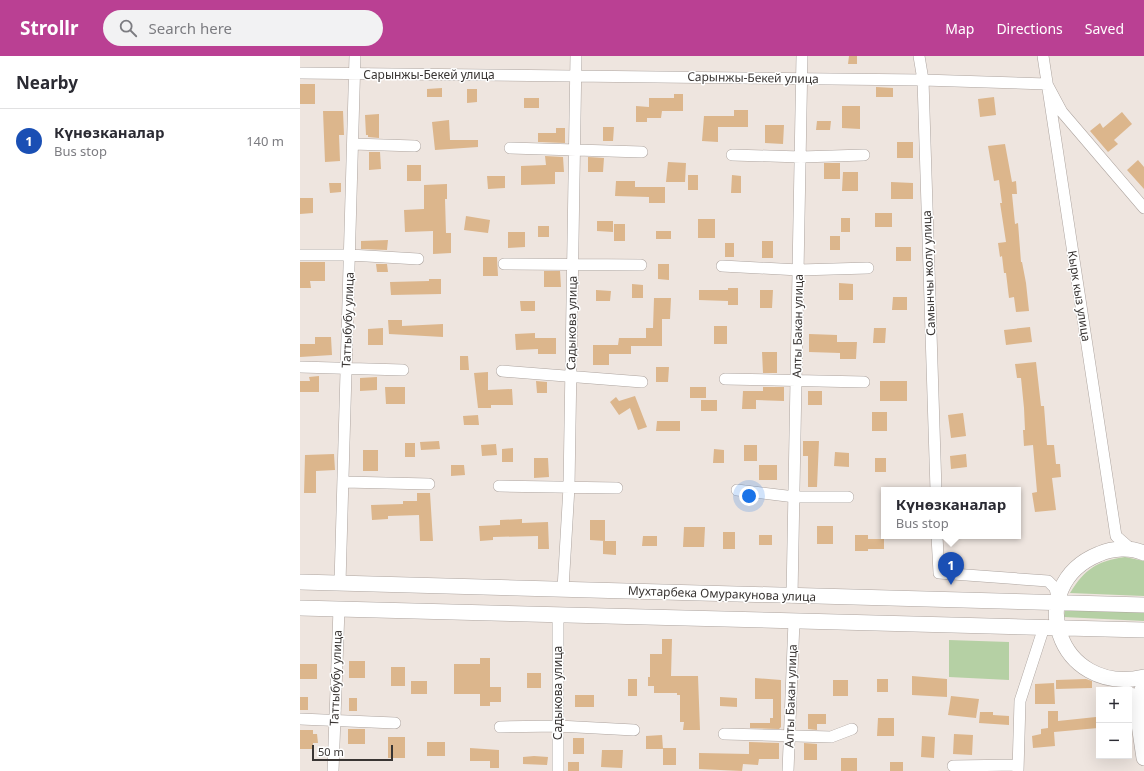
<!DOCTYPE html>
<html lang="en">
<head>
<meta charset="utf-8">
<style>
  body { margin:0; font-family:"Noto Sans",sans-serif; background:#f2f2f3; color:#2b2b33 }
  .controls { position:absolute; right:12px; bottom:12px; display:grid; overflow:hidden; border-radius:0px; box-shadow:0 4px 16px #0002 }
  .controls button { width:36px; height:36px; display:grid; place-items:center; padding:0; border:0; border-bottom:1px solid #e1e1e2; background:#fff; color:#2b2b33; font:20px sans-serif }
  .scale { position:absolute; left:12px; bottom:10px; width:81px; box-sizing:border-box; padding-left:4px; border:2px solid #393533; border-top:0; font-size:11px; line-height:14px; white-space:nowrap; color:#393533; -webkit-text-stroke:3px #fff; paint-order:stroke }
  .you { position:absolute; left:449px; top:440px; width:14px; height:14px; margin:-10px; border:3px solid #fff; border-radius:50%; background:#1a73e8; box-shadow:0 0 0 6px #1a73e833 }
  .badge { display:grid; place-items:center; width:26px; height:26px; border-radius:50%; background:#ba4093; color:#fff; font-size:13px; font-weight:700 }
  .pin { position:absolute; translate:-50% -33px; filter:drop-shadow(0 1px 2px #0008) }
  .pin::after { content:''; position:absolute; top:21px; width:14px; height:12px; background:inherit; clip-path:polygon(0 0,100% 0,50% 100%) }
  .popup { position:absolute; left:581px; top:431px; width:140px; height:52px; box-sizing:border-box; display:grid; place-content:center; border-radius:0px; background:#fff; filter:drop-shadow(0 1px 3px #0005); font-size:13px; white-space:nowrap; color:#7c7c81 }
  .popup b { font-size:15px; color:#2b2b33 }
  .popup::after { content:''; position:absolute; left:50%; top:100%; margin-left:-8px; border:8px solid transparent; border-top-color:#fff }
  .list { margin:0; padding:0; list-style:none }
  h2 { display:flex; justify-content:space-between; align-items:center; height:52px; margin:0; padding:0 16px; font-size:17px }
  h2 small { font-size:13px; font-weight:400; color:#7c7c81 }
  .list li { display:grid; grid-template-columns:26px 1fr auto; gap:12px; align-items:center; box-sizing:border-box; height:64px; padding:0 16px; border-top:1px solid #e1e1e2 }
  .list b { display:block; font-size:15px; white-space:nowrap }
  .list p { margin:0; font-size:13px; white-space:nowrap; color:#7c7c81 }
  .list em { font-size:13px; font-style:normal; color:#7c7c81 }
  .icon { flex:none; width:22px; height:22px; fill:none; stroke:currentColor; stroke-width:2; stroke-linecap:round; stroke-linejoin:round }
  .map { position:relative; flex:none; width:844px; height:715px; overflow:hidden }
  header { display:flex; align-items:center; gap:24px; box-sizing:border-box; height:56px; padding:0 20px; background:#ba4093; color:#fff }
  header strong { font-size:19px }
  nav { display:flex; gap:22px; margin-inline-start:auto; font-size:14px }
  .search { width:280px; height:36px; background:#f2f2f3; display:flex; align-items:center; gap:10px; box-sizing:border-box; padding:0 14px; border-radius:22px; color:#7c7c81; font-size:15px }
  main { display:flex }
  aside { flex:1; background:#fff }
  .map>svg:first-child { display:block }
  .green { fill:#b5d0a4 }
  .building { fill:#dcb68c }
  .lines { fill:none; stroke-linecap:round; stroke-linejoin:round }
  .street-casing { stroke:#ada49f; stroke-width:12 }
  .secondary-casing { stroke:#ada49f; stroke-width:16 }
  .street { stroke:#fff; stroke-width:11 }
  .secondary { stroke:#fff; stroke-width:15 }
  .labels { text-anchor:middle; stroke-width:3; stroke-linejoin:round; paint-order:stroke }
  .street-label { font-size:12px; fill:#393533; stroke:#fff }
</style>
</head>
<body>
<header>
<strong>Strollr</strong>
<div class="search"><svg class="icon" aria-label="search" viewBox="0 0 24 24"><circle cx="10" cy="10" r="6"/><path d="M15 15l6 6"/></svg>Search here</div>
<nav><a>Map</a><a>Directions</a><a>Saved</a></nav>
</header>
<main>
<aside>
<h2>Nearby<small></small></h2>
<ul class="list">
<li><span class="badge" style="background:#1a4fb4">1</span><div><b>Күнөзканалар</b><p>Bus stop</p></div><em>140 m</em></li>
</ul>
</aside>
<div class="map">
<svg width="844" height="715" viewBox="0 0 844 715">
  <rect width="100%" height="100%" fill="#eee5df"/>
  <path class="green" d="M825 501 844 505V540L770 537C785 513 797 505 825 501Z
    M765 553 844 554V565L764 561Z
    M649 584 709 586V624L649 621Z"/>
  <path class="building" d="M549 0H557V8H548Z
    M0 28H15V48H0Z
    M576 31 593 32V41H576Z
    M142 32V41H127V33Z
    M167 33H177V46L167 47Z
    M374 38H383V55H362L361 62H347V66H336V50L349 51V42H374Z
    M694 41 696 59 680 61 678 43Z
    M224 42H239V52H224Z
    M542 50H560V73L542 72Z
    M434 54H448V71H418V86L402 85 404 60H434Z
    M23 55H43L44 79H39L40 105 25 106Z
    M822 56 832 68 814 84 818 88 808 96 790 75 800 67 803 72Z
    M79 58V82L68 81V79H66L65 59Z
    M149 64 150 84H178V91L135 94 132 66Z
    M517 65H531L530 74H516Z
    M465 69H484L483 88 465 87Z
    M303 71H314L313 85H303Z
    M256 72H265V87L238 86V77H256Z
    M597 86H613V102H597Z
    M705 88 712 126 716 125 717 138H712L715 168 718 167 721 206H722L726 227 729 255 716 256 714 241 709 242 706 217H704L702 200 700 201 698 187 706 186 700 147H702L699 124 694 125 688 90Z
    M69 96H80L81 113 69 114Z
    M245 100 263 101 264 116H255V128L221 129V110L246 109Z
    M288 101 304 102 303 116H288Z
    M838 104 844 111V133L827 114Z
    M368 106 386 107 385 126H366Z
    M524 107H540V123H524Z
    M107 109H121V125H107Z
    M543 116H558V135H542Z
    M388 119H398V134H388Z
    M432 119 441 120V137H431Z
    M187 120H205V132L188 133Z
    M316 125H335V131H365V147H349V141L315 140Z
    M591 126 613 127V143H591Z
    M29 127H41V136L30 137Z
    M147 128V143H145L146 177H151V197L133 198V175L105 176 104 154 124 153V129Z
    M0 142H13V157L0 158Z
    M575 157H592V171H575Z
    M166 160 190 164 188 177 164 174Z
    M541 162H550V176H541Z
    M398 163H415V182H398Z
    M297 165H313V176L297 175Z
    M314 168H325V185H314Z
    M238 170H249V181H238Z
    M356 175H371V183H356Z
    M208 176H225V191L208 192Z
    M530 180H540V194H530Z
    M88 184 87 194 61 193V185Z
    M462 185H473V202H462Z
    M425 187H434V201H425Z
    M596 191H611V205H596Z
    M183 201H197L198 220H183Z
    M0 206H25V225H10L11 232H0Z
    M76 208H87L88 216H77Z
    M358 208H369V224L358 223Z
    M244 215H260L261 231H244Z
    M129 223H141V238L91 239 90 226 129 225Z
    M539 227 553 228V244H539Z
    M332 228 343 229V242H332Z
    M428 232H438V249H428V245L399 244V234H428Z
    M296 234 311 235 310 245H296Z
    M460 234H473L472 252H460Z
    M593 241H607V254H592Z
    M354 242H371L370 263H362V290H331V298H309V309H293V289H318L319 282H346V272H353Z
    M220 245H235V255H221Z
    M88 264H102V270L143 268V281L89 278Z
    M414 270H427V288H414Z
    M730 271 732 286 706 289 704 274Z
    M83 272V289H68V273Z
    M574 272H586L585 287H573Z
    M235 277V282H256V298H238V293L216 294 215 278Z
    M509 278 537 279V286H557L556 303H540V297L509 296Z
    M15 281H31L32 299 0 301V288H15Z
    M462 296H477V317H463Z
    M160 300H168L169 314H160Z
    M736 306 741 350H744L747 389H754L756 408H760L761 421 752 422 756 454 735 456 732 437 737 436 733 389 724 390 723 374H725L724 352 721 322H717L715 308Z
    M356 311H369L368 326H356Z
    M188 316V334L212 333 213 349H191V352H178L174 317Z
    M19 320V336H0V325H10L9 321Z
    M77 321V334L60 335V322Z
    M236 325 247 326V337H237Z
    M580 325H607V345H580Z
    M85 331H105V348H86Z
    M390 331H406V342H390Z
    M463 331H484V345L456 344V353H442L443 335H463Z
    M508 335H522V349H508Z
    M335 340 347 371 338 374 330 352 319 359 310 346 316 341 319 345Z
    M401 344H417V355H401Z
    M572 356H587V375H572Z
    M663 357 666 380 651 382 648 359Z
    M178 359 179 369H164L163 360Z
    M357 365H380V375H356Z
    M139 385 140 393 121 394 120 386Z
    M503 385H519L517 431H508V400H503Z
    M105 387H115V401H105Z
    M196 388 197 399 182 400 181 389Z
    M444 389H457V405H444Z
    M213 392V406H202V393Z
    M414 393 424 394V407H413Z
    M63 394H78V415H63Z
    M535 396 549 397V411L534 410Z
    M34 398 35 414 16 415V437H4L5 399Z
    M666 398 667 411 651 413 650 400Z
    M234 402H248L249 421 234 422Z
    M575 402H586V416H575Z
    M151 409H164L165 419 151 420Z
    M459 409H477V424H459Z
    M117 437H130L133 485H120L119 459 88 460V463L72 464 71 449 103 448V445H117Z
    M222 463V467L248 466 249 493H238V480L193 481V484L180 485 179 470 200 469V464Z
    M290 464H305V485L290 484Z
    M517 470H533V488H517Z
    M384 471H405L404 491H383Z
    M423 476H435V493H423Z
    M459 479H472V489H459Z
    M555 479H568V483H584V493H568V495H555Z
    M343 480H357V490H342Z
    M303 485H316V499L303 498Z
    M362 583H372L371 620H398L400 674H383L384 666H380V639H377V637H354V630H348V621H350V598H362Z
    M180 602H190V631H201V646H190V650H180V638H154V608H180Z
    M49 605H65V622H49Z
    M0 608H17V623H0Z
    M91 611H105V630H91Z
    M227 617H241V632H227Z
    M612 620 647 623V641L612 639Z
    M455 622 481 624V671L479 673 450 672V667H470V662H473V643H455Z
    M328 623H337V640H328Z
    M577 623H588V636H577Z
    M786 623 792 625V632L756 633V624Z
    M533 624H548V640H533Z
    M111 625H127V638H111Z
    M754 627 755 648H735V628Z
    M275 639H294V651H275Z
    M651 640 679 643 676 662 648 659Z
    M0 641H8V654H0Z
    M420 641 437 642V651L420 650Z
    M49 642H57V655H49Z
    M748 655H758V665L796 661 798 672 754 676 755 690 733 692 732 680 741 678V673L748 672Z
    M680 656H693V659L709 660V669L679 667Z
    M508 658H526V668H517V674L508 673Z
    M578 662H594V680H577Z
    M48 673H65V688H48Z
    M0 674H13V678H17L18 687H13V693H0Z
    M654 678 673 679 672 699 653 698Z
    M362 679 363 693H346V680Z
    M622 680 635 681 634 702 621 701Z
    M88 681H105V702H88Z
    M273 682H284V698H273Z
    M127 686H145V700H127Z
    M449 686 479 687V703H459L458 709 443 708 442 715 399 713V697L449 698Z
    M504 687 517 688V704H504Z
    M170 692 199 694V712H190V705H170Z
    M363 692H376V709H363Z
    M302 694H323L322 712 301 711Z
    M234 700 248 701 247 709 223 708V701Z
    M541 702H557V715H541Z
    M268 706H279V715H268Z
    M590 706H603V715H590Z"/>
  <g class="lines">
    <g class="street-casing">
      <path id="street" d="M619 0 623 24 636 434
        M743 0 816 480 832 494
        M0 17 623 24 747 28 762 56 844 152
        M53 88 115 90
        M210 92 342 96
        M432 99 501 101 564 99
        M0 199H50L118 203
        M204 208 341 209
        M422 210 499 214 568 212
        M0 311 103 314
        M202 315 342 326
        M425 323 564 326
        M44 426 129 428
        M199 430 317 432
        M437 434 495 441H548
        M637 480 639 517 748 525 755 532 758 546
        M40 527 55 0
        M263 533 269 431 276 0
        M492 541 502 0
        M258 558V715
        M0 663 95 667
        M200 671 258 670 334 674
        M424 678 531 681 552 673
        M653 710 718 709
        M33 715 39 553
        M488 715 494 565
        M718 715 720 645 744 571"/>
    </g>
    <g class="secondary-casing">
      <path id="secondary" d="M844 497C830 491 813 492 799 498 722 529 757 641 844 621
        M0 526 844 549
        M0 552 844 574
        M829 638 837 655 844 702
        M837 655 839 640 844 630"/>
    </g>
    <use href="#street" class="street"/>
    <use href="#secondary" class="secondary"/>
  </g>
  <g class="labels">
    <g class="street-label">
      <text x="129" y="23">Сарынжы-Бекей улица</text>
      <text transform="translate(453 22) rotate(1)" y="4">Сарынжы-Бекей улица</text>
      <text transform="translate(629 217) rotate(-92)" y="4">Самынчы жолу улица</text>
      <text transform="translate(779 240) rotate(81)" y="4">Кырк кыз улица</text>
      <text transform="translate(48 264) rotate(-88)" y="4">Таттыбубу улица</text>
      <text transform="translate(272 267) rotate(-89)" y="4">Садыкова улица</text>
      <text transform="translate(498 270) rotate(-89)" y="4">Алты Бакан улица</text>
      <text transform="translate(422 538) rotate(2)" y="4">Мухтарбека Омуракунова улица</text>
      <text transform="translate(36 622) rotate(-88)" y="4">Таттыбубу улица</text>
      <text transform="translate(258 637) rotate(-90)" y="4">Садыкова улица</text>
      <text transform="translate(491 640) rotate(-88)" y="4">Алты Бакан улица</text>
    </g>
  </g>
</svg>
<div class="controls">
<button>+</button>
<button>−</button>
</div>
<div class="scale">50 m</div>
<div class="you"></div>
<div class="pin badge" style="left:651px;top:529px;background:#1a4fb4">1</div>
<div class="popup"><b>Күнөзканалар</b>Bus stop</div>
</div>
</main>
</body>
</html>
